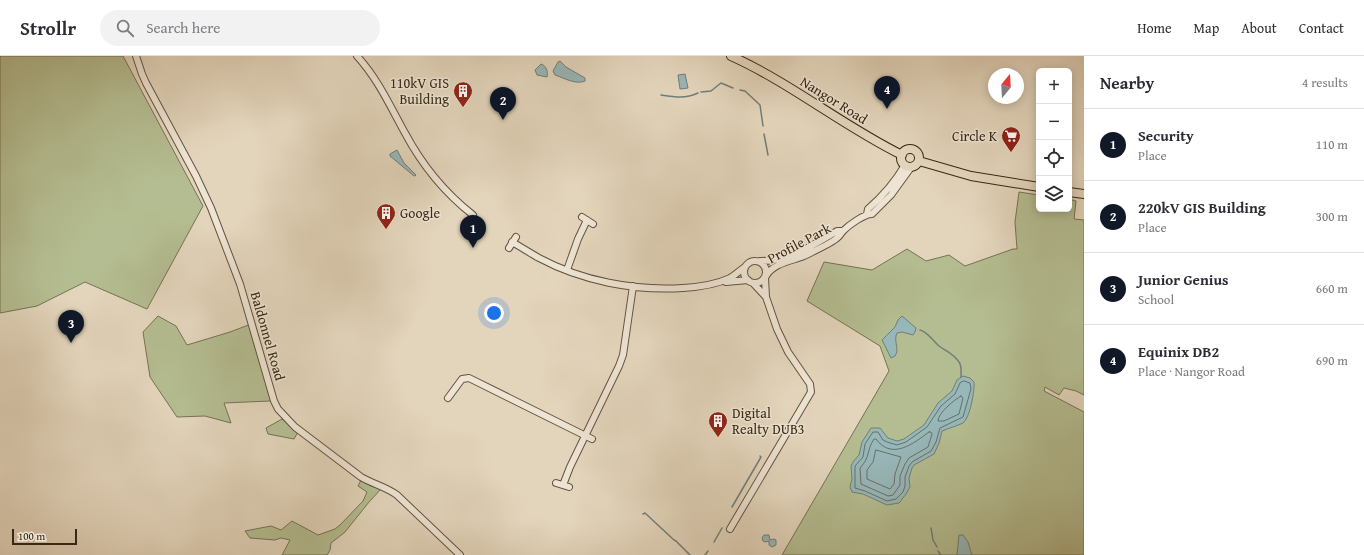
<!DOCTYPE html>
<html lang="en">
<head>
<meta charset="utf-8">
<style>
  body { margin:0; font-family:"Gentium Book Plus",serif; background:#f2f2f3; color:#2b2b33 }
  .controls { position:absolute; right:12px; top:12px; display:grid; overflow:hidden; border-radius:6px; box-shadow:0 2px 10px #0003 }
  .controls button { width:36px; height:36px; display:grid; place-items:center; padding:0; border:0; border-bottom:1px solid #e1e1e2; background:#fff; color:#2b2b33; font:20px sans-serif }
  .compass { position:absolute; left:988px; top:12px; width:36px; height:36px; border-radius:50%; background:#fff; box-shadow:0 2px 10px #0003; rotate:18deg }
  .scale { position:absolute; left:12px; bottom:10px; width:65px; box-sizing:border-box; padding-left:4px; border:2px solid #382815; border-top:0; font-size:11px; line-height:14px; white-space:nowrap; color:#382815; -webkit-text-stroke:3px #ede4d3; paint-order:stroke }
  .you { position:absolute; left:494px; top:257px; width:14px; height:14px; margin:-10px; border:3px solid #fff; border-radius:50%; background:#1a73e8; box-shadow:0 0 0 6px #1a73e833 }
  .badge { display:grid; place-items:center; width:26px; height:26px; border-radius:50%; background:#111827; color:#fff; font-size:13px; font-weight:700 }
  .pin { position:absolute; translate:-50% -33px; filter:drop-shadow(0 1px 2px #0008) }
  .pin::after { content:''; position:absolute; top:21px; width:14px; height:12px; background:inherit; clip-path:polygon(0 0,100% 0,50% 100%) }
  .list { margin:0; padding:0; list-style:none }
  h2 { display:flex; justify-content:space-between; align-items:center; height:52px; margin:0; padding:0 16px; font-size:17px }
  h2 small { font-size:13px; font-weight:400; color:#7c7c81 }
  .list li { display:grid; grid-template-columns:26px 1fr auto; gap:12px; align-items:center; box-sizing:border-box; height:72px; padding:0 16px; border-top:1px solid #e1e1e2 }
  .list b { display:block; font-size:15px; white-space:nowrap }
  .list p { margin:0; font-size:13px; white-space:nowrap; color:#7c7c81 }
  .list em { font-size:13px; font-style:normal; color:#7c7c81 }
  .icon { flex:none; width:22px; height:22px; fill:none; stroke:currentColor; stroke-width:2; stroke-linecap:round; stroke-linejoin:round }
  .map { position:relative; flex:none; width:1084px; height:499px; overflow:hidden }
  header { display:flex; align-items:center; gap:24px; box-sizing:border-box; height:56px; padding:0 20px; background:#fff; border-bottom:1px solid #e1e1e2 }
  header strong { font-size:19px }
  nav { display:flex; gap:22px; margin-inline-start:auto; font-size:14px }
  .search { width:280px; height:36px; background:#f2f2f3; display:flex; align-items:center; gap:10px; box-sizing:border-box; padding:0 14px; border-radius:22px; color:#7c7c81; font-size:15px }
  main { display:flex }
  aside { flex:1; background:#fff }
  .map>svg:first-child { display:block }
  .green { fill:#b4bd91; stroke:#767253 }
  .water { fill:#97b7b9; stroke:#717e77 }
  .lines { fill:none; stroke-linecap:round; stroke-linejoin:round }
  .shore { stroke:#687067; stroke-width:1 }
  .stream { stroke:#717e77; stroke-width:1.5 }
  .minor-casing { stroke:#63533f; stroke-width:8 }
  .major-casing { stroke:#382815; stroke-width:10 }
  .minor { stroke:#ede4d3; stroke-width:6 }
  .major { stroke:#e3d5bc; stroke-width:8 }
  .labels { text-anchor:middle; stroke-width:3; stroke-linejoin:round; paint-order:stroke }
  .poi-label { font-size:14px; fill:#382815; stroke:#ede4d3; text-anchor:end }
  .street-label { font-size:14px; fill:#382815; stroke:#ede4d3 }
</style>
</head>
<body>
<header>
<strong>Strollr</strong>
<div class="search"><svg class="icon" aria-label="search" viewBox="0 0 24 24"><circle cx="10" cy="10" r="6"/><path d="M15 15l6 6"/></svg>Search here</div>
<nav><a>Home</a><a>Map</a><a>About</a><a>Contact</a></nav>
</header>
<main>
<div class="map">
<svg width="1084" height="499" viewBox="0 0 1084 499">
  <rect width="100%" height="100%" fill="#e3d5bc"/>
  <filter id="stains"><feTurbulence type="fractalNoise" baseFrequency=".005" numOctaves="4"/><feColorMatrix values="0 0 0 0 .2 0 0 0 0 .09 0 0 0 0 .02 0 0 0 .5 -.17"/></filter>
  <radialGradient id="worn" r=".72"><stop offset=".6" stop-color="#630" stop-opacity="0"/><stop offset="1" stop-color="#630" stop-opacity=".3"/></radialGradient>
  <path class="green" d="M0 0H123L203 150 147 253 85 226 37 250 0 257Z
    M1019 136 1039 139V153H1069V143L1076 145 1074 163 1084 164V339L1076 335 1064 332 1059 339 1045 331 1044 335 1084 356V499H782L889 315 880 290 807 245 824 206 872 214 907 193 926 205 949 199 965 210 1013 193H1017L1015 166Z
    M158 260 176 270 187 289 230 276 251 268 271 341 270 345 224 347 231 367 205 360 177 361 150 321 143 276Z
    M282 363 298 376 294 383 268 378 266 372Z
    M361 424 371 430 381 433 369 446 345 476 331 487 330 494 327 499H282L290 484 281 482 275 484 250 482 245 475 271 470 281 474 292 465 318 479 335 473 340 469 363 445 367 436 358 430Z"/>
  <path class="water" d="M560 5 566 11 585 22V25C576 29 564 22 555 19L553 15 558 6Z
    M541 8C547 10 548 16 547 21L537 19 535 14Z
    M685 18 688 32 680 33 678 19Z
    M397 94 404 107 416 119 415 120H414L390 100V98Z
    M902 260 916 272 915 276 913 279 902 276 897 277C893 285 900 293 895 300L891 302 882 284 895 271 898 264Z
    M963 320 970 322 974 326C975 333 970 362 963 367 957 370 949 372 942 375L939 387 934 398 914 409 912 412 909 422 910 431 906 438 899 447 887 449 863 438 852 436 850 431 852 423 851 410 853 406 859 399 862 386 871 372H880L888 382 897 385 904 383 924 369 938 347 952 335 957 324Z
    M764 479H769L770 484 774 483 776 484V489L772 491 769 489V485L765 486 763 485 762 482Z
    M959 479H963L968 486 972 499H957Z"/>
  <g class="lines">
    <path class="shore" d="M964 325 970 327 971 333 963 361 940 372 936 386 931 395 912 406 909 410 905 421V430L903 436 896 443 887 445 865 435 855 432V410L863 401 865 388 873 376H878L883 384 887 386 897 389 906 386 927 371 941 350 955 338 960 327Z
      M961 340 963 342 959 358 944 365H938C938 357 954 344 961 340Z
      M929 376H931L932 378 928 391 909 402 905 408 900 420V429L893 439 888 440 861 428 860 412C871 400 866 395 874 383H876C892 405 914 387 929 376Z
      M876 394 901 401 895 418 894 428 890 433 867 423V414L873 406Z"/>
    <path class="stream" d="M740 34 745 35 760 49 763 70
      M701 36 711 35 721 27 733 32
      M661 39C674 41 685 43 698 37
      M764 78 768 99
      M920 274C928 276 932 284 939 290 946 295 954 298 959 306 962 310 961 316 961 321
      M732 451 761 401 760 400
      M643 458 645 457 674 484 676 485 690 499
      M931 472 933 484 937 491
      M714 486 722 472
      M938 495 941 499
      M705 499 708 495"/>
    <g class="minor-casing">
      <path id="minor" d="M136 0 142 18 146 27 196 120 211 152 240 228 274 345 278 353 295 371 361 421C373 428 386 431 397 439L460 499
        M357 0C378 23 390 50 405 77 422 109 445 137 473 159
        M867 158 868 153C883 140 895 126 905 109
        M582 161 593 168
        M512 186C521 191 530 197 539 202 582 225 634 235 683 232 699 231 715 229 730 222 735 219 739 215 745 211
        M509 192 516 181
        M744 216a11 11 0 1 1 22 0a11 11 0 1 1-22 0Z
        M760 205C788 206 813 189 837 175H843
        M567 214 578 183 587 164
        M766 220C773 207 792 205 804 200 812 196 832 187 837 182 840 180 841 177 843 175 849 169 864 158 872 158L891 139 912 110
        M726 226 748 224
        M753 227 766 241
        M448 342 462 323 469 322 592 383
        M556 427 569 431
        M563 429 570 411 619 310 623 299 633 230
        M730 473 811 336 810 328 788 296 777 273 766 241 765 222"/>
    </g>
    <g class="major-casing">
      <path id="major" d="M731 0C791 27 843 70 902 99
        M901 102a9 9 0 1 1 18 0a9 9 0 1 1-18 0Z
        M919 105 971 120 1039 131
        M1069 136 1084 138"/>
    </g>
    <use href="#minor" class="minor"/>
    <use href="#major" class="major"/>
  </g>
  <defs>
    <g id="building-pin" transform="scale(1)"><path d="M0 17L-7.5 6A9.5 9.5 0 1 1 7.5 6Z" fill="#8f2418" stroke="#ede4d3"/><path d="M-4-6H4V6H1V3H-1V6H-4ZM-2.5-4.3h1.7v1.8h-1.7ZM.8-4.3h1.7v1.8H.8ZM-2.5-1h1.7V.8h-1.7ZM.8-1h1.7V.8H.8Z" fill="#fff"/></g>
    <g id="supermarket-pin" transform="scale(1)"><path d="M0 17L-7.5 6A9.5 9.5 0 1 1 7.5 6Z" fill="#8f2418" stroke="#ede4d3"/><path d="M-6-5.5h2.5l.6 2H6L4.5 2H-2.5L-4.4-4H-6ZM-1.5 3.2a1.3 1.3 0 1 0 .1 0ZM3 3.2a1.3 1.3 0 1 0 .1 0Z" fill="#fff"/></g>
  </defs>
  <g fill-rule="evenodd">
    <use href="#building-pin" x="463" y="35"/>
    <use href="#supermarket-pin" x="1011" y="80"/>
    <use href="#building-pin" x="386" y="157"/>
    <use href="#building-pin" x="718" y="365"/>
  </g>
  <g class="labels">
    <g class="poi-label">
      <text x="449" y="32">110kV GIS<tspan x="449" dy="16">Building</tspan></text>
      <text x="997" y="85">Circle K</text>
      <text x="400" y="162" text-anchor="start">Google</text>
      <text x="732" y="362" text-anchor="start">Digital<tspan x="732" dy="16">Realty DUB3</tspan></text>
    </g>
    <g class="street-label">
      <text transform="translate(834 44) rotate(32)" y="5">Nangor Road</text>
      <text transform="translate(799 187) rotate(-28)" y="5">Profile Park</text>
      <text transform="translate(268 280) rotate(74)" y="5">Baldonnel Road</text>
    </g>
  </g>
  <rect width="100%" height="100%" filter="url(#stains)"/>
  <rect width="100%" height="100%" fill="url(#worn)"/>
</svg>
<div class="controls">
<button>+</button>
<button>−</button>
<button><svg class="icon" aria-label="locate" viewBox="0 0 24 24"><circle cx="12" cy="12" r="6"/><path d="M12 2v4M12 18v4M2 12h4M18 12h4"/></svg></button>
<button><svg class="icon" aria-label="layers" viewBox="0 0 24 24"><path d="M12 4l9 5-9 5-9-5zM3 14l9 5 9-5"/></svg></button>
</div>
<svg class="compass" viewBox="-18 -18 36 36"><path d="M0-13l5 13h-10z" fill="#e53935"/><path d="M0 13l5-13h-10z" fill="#7c7c81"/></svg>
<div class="scale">100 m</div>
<div class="you"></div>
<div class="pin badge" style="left:473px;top:192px">1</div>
<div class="pin badge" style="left:503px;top:64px">2</div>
<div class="pin badge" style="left:71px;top:287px">3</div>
<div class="pin badge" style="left:887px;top:53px">4</div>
</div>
<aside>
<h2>Nearby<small>4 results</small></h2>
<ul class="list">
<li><span class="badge">1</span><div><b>Security</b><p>Place</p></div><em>110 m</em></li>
<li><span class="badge">2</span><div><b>220kV GIS Building</b><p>Place</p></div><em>300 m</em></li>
<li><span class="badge">3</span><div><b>Junior Genius</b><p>School</p></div><em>660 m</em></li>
<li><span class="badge">4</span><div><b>Equinix DB2</b><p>Place · Nangor Road</p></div><em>690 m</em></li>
</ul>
</aside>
</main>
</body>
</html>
